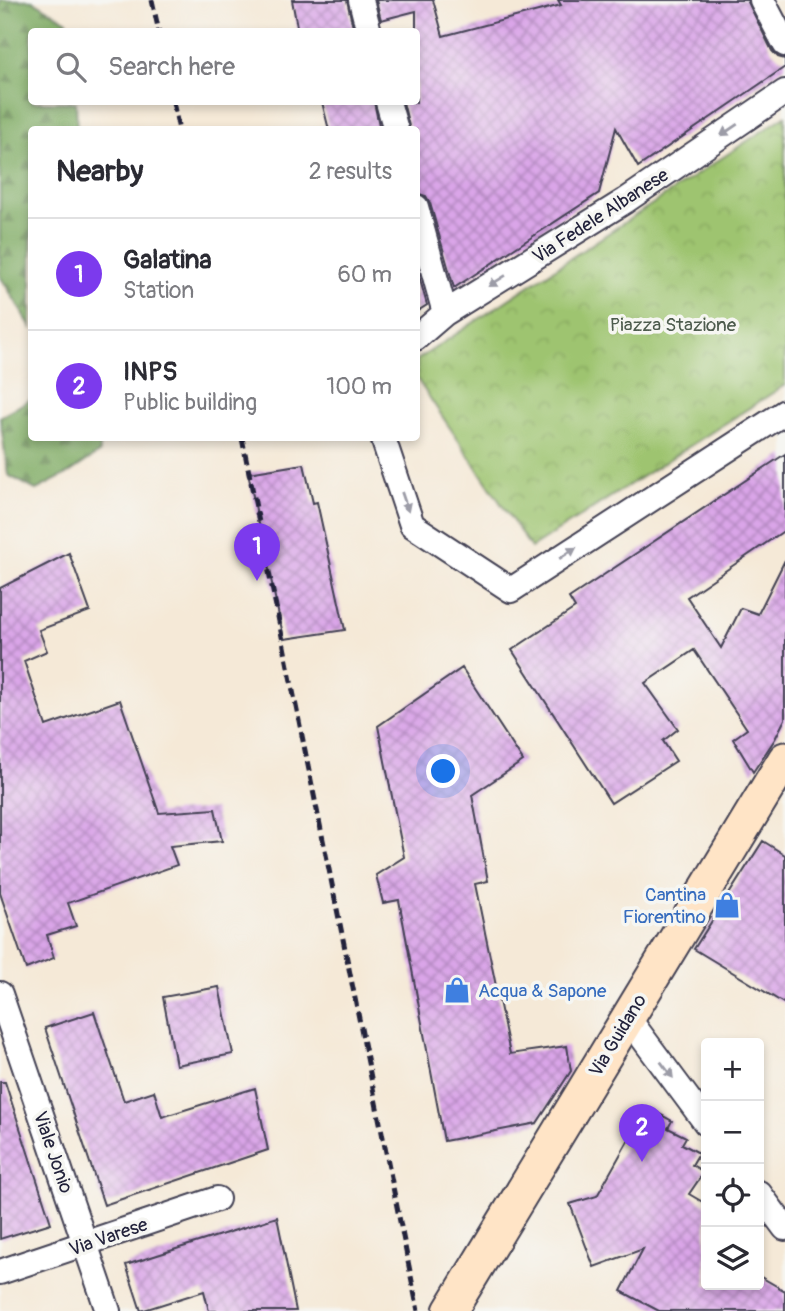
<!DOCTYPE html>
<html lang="en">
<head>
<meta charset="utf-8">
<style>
  body { margin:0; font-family:Pangolin,sans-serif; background:#f2f2f3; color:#2b2b33 }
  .controls { position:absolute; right:21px; bottom:21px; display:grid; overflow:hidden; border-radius:7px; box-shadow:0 4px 10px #0003 }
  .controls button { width:63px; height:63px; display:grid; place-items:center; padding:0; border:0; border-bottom:2px solid #e1e1e2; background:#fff; color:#2b2b33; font:35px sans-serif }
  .you { position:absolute; left:444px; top:772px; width:24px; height:24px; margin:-18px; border:5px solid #fff; border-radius:50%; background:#1a73e8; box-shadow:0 0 0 10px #1a73e833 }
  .badge { display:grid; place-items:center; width:46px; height:46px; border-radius:50%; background:#7c3aed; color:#fff; font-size:23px; font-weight:700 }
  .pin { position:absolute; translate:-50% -58px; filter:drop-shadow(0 2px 4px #0008) }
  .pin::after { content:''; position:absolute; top:37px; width:24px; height:21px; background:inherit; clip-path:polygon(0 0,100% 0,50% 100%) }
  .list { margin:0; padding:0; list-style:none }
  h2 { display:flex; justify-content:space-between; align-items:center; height:91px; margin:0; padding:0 28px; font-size:30px }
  h2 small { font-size:23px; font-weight:400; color:#7c7c81 }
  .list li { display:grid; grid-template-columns:46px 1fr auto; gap:21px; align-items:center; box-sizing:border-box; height:112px; padding:0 28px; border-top:2px solid #e1e1e2 }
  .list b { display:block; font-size:26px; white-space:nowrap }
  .list p { margin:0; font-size:23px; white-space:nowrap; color:#7c7c81 }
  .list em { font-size:23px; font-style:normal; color:#7c7c81 }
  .icon { flex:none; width:38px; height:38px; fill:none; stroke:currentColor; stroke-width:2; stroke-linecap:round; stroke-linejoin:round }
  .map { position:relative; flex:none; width:785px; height:1311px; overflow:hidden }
  .search { position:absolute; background:#fff; box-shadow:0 4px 10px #0003; left:28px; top:28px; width:392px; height:77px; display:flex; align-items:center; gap:18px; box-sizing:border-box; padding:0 24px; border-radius:7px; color:#7c7c81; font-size:26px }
  .panel { position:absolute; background:#fff; box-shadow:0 4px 10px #0003; left:28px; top:126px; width:392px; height:315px; border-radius:7px }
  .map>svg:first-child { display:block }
  .forest { fill:url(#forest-firs); stroke:#50664e; stroke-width:2 }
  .park { fill:url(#park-crowns); stroke:#607355; stroke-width:2 }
  .building { fill:url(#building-cross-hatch) }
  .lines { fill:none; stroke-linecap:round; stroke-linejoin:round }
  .minor-casing { stroke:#424052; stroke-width:28 }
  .secondary-casing { stroke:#424052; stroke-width:37 }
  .minor { stroke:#fff; stroke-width:24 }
  .secondary { stroke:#ffe4c6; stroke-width:33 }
  .rail { stroke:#22223b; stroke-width:5; stroke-dasharray:10 5; stroke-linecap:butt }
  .oneway { fill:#9c9ca7 }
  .labels { text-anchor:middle; stroke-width:7; stroke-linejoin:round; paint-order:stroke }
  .street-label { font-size:19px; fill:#22223b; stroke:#f6f6f2 }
  .park-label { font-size:19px; fill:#4d5b4d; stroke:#f6f6f2 }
  .shop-label { font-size:19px; fill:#366cbe; stroke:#f6f6f2; text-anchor:end }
</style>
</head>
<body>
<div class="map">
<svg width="785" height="1311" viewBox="0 0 785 1311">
  <defs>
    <pattern id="forest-firs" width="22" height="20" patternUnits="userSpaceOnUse" patternTransform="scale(1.75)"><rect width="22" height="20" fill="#7eaa62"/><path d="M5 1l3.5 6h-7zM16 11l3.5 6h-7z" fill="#678a52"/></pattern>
    <pattern id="park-crowns" width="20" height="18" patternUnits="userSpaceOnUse" patternTransform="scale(1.75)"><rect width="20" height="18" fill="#9ec46f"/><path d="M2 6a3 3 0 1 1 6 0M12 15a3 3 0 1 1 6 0" fill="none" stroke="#88a861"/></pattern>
    <pattern id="building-cross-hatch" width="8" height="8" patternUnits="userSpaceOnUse" patternTransform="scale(1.75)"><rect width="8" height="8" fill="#daa5e8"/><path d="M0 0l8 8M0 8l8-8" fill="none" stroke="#b086bd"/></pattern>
  </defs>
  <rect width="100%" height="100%" fill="#f6f6f2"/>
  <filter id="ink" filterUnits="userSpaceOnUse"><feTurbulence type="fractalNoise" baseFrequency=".0143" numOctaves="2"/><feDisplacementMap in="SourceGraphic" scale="14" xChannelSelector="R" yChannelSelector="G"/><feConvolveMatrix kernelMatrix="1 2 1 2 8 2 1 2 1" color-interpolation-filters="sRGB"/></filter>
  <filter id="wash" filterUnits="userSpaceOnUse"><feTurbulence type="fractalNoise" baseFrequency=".00686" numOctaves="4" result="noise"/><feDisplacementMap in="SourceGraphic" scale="28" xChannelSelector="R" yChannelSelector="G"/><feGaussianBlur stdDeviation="1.57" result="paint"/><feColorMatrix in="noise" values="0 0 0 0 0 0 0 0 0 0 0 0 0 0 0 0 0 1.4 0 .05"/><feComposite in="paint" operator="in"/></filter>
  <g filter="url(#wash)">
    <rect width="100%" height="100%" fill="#f5e9d7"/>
    <path class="forest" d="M0 0H32L67 21 69 31 32 32V102H76L77 129 32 130 31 327 0 276Z
      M31 399 32 438H99L100 452 69 473 36 490 8 475 0 417Z"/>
    <path class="park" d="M785 116V385L531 548 417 379V360Z"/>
    <g id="blocks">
      <path class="building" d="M292 0H347L354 32H298Z
        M376 0H433L443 36 561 5 558 0H747L772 51 778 57 785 59V67L638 167 616 128 599 193 454 288 430 203 426 196 416 193V130H410L403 102H416V11L381 20Z
        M322 102H374L380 130H329Z
        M416 265 427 305 416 312Z
        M785 454V530L687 597 721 648 741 608 758 614 785 560V719L775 739 753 772 733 739 747 729 694 650 645 683 678 729 663 741 676 761 611 803 512 650 575 608 569 598Z
        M304 464 313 503 317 502 345 630 284 639 248 473Z
        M69 553 90 611 39 630 47 651 24 661 46 726 120 700 159 813 215 809 222 841 170 846 177 865 68 903 76 926 47 935 54 958 26 969 0 893V588Z
        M462 668 523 761 472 795 488 881 475 884 510 1054 567 1046 571 1071 537 1123 444 1141 399 900 383 903 376 875 404 857 378 726Z
        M763 841 785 855V1004L694 949Z
        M219 987 233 1054 176 1065 163 997Z
        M94 1012 124 1101 154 1091 162 1117 255 1088 268 1150 104 1205 45 1028Z
        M0 1082H5L51 1223 0 1239Z
        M647 1107 672 1121 668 1128 686 1137 682 1144 699 1153 692 1165 704 1172 689 1194 706 1204V1285H759V1276L785 1291V1311H659L621 1291 643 1249 594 1267 570 1204 597 1196Z
        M277 1217 296 1311H209L204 1291 141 1311 126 1265Z"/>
    </g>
  </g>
  <g filter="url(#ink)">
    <use href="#blocks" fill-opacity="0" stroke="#424052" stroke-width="2"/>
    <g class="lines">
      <g class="minor-casing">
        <path id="minor" d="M361 0 369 32
          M762 0 785 44
          M388 102 396 130
          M416 207 445 313
          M416 338 445 313 625 201 785 92
          M383 438 412 525 511 590 785 412
          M0 994 108 1311
          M628 1018 706 1123
          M759 1193 785 1228
          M0 1272 217 1199"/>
      </g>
      <g class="secondary-casing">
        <path id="secondary" d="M450 1311 785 759"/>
      </g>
      <use href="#minor" class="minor"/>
      <use href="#secondary" class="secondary"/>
      <path class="rail" d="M152 0 159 32
        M173 102 179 130
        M242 438 418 1311"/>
    </g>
    <defs><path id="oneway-solid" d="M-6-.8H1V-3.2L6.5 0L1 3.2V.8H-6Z" transform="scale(1.75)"/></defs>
    <g class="oneway">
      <use href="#oneway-solid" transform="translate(729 130) rotate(146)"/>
      <use href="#oneway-solid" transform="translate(497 281) rotate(148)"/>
      <use href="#oneway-solid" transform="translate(405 502) rotate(71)"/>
      <use href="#oneway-solid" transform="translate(568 553) rotate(-33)"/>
      <use href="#oneway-solid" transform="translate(667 1070) rotate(53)"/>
    </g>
  </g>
  <defs>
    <g id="shop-bare" transform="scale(2.1)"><path d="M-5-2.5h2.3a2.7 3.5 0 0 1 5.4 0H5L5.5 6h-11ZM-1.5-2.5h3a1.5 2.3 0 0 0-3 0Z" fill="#3f7fe0" stroke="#f6f6f2" stroke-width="2.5" paint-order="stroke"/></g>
  </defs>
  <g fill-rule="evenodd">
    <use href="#shop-bare" x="727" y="905"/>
    <use href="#shop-bare" x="457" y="990"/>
  </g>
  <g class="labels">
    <g class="street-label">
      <text transform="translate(600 215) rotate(-33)" y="7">Via Fedele Albanese</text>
      <text transform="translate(617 1035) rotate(-59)" y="7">Via Guidano</text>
      <text transform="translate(54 1152) rotate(71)" y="7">Viale Jonio</text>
      <text transform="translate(108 1236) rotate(-19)" y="7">Via Varese</text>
    </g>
    <g class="park-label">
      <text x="673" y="331">Piazza Stazione</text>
    </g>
    <g class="shop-label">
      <text x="706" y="901">Cantina<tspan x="706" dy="22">Fiorentino</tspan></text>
      <text x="478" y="997" text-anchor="start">Acqua &amp; Sapone</text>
    </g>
  </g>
</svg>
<div class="controls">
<button>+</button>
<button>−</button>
<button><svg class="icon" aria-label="locate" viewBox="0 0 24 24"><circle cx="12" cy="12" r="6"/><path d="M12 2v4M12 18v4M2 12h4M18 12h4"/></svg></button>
<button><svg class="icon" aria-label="layers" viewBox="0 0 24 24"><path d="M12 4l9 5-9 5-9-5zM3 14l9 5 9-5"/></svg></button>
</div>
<div class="you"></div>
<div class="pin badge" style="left:257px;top:581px">1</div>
<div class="pin badge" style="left:642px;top:1162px">2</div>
<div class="search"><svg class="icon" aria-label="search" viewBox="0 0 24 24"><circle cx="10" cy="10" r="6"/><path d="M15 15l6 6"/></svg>Search here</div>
<section class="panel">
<h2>Nearby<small>2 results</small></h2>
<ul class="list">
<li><span class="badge">1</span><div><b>Galatina</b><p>Station</p></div><em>60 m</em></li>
<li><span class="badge">2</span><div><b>INPS</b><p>Public building</p></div><em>100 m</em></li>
</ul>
</section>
</div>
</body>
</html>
